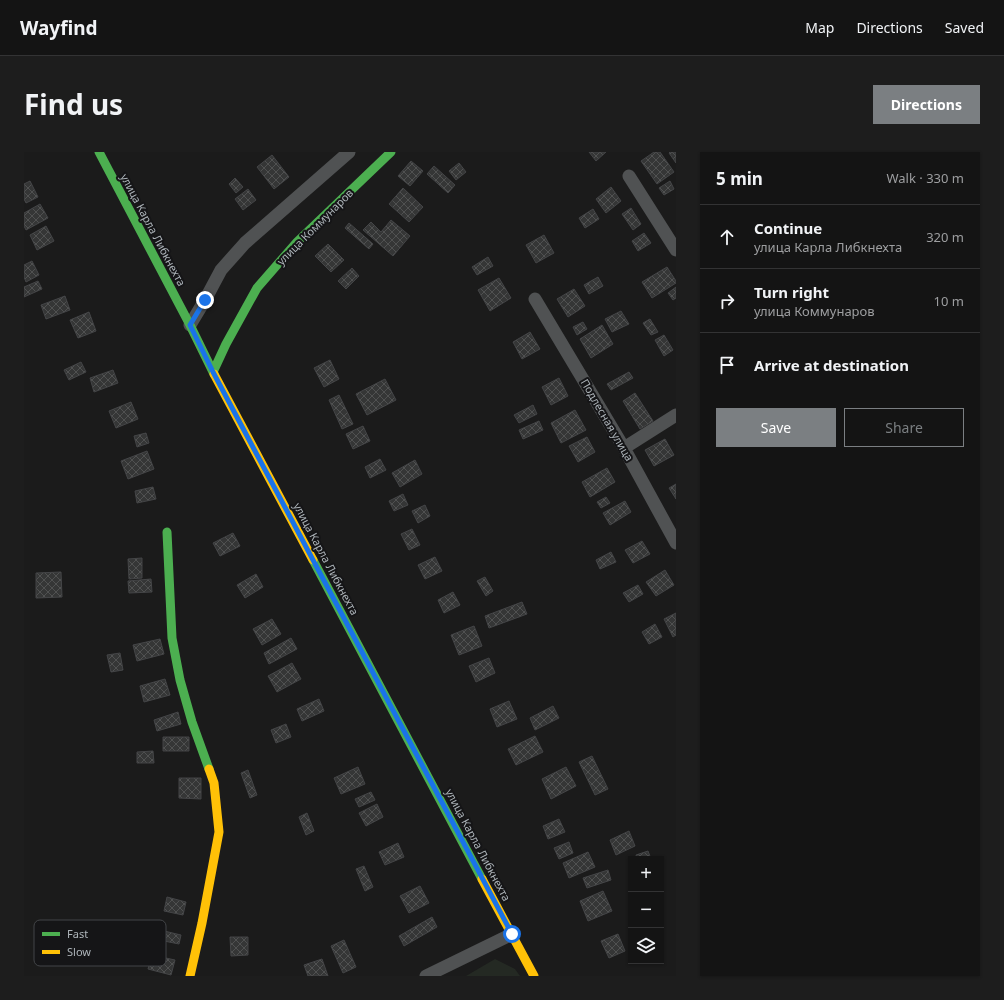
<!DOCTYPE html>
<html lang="en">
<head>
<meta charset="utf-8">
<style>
  body { margin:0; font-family:"Noto Sans",sans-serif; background:#1d1d1d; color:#f1f3f6 }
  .controls { position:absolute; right:12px; bottom:12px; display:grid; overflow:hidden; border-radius:0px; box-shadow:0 1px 3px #0004 }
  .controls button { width:36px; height:36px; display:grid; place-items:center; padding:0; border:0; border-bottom:1px solid #333334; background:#141414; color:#f1f3f6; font:20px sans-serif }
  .stop { position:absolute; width:12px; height:12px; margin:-9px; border:3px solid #1a73e8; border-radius:50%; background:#fff }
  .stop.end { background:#1a73e8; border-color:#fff; box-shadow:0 1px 4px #0008 }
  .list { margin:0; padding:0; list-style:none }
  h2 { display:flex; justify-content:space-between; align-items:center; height:52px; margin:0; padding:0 16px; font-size:17px }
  h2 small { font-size:13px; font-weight:400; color:#9d9ea0 }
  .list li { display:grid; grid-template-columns:26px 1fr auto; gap:12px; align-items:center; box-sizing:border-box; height:64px; padding:0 16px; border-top:1px solid #333334 }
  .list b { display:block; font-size:15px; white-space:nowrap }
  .list p { margin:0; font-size:13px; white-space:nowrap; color:#9d9ea0 }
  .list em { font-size:13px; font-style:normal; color:#9d9ea0 }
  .actions { display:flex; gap:8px; padding:12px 16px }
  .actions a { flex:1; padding:9px 0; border:1px solid #7b7f82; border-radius:0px; text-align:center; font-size:14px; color:#7b7f82 }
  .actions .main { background:#7b7f82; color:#fff }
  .icon { flex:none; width:22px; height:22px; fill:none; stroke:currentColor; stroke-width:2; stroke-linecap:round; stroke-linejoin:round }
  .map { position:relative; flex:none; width:652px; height:824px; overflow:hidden; border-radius:0px }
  header { display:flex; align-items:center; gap:24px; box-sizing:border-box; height:56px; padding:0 20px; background:#141414; border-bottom:1px solid #333334 }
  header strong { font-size:19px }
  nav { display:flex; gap:22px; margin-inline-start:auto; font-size:14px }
  .intro { display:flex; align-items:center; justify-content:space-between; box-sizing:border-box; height:96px; padding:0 24px }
  h1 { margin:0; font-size:28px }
  .button { padding:10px 18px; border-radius:0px; background:#7b7f82; color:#fff; font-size:14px; font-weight:700 }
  main { display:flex; gap:24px; padding:0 24px }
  aside { flex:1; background:#141414; border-radius:0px; box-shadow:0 1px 3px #0004 }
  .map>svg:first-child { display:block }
  .grass { fill:#242923 }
  .building { fill:url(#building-cross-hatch); stroke:#444547 }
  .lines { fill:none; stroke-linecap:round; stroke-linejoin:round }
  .street { stroke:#505253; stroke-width:13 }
  .fast { stroke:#4caf50; stroke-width:9 }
  .slow { stroke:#ffc107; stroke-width:9 }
  .route { stroke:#1a73e8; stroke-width:5 }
  .labels { text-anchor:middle; stroke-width:4; stroke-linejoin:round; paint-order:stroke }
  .street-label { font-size:11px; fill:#aeb5ba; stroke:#151517 }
  .key { fill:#151517; stroke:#434548; stroke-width:1 }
  .key-label { font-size:11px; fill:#aeb5ba }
</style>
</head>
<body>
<header>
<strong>Wayfind</strong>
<nav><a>Map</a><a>Directions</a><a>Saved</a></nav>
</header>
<div class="intro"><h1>Find us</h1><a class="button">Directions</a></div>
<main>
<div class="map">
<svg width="652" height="824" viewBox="0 0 652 824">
  <defs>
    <pattern id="building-cross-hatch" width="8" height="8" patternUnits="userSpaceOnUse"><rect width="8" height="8" fill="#353636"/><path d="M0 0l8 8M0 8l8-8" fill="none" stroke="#505151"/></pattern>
  </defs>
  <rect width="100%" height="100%" fill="#1b1b1b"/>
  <path class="grass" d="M471 807 491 817 496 824H442Z"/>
  <path class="building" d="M565 0H582L572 9Z
    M630 0H636L650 20 633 32 617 9Z
    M646 0H652V11L645 1Z
    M248 3 265 25 250 37 233 15Z
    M387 9 399 19 386 34 374 24Z
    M435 11 442 20 432 28 425 19Z
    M410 14 431 33 424 41 403 22Z
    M211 26 219 35 212 41 205 32Z
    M6 29 14 45 2 51 0 47V32Z
    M646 29 650 37 640 43 635 36Z
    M587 35 597 49 582 61 572 47Z
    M379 36 399 55 385 70 365 52Z
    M224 37 232 48 219 58 211 47Z
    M16 52 24 66 2 78 0 74V61Z
    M607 56 617 72 609 78 598 62Z
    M569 57 575 67 561 76 555 66Z
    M367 68 386 84 369 104 339 78 347 70 357 80Z
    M325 71 349 92 345 97 321 76Z
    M22 74 30 89 13 98 6 83Z
    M620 81 627 91 614 99 608 89Z
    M520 83 530 101 512 111 502 93Z
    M304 92 320 108 307 120 291 104Z
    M464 105 469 114 453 123 448 115Z
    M8 109 15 123 2 130 0 125V113Z
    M643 115 652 129V131L628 146 618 130Z
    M328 116 335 124 322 137 314 129Z
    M574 125 579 134 565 142 560 133Z
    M475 126 487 146 466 159 454 138Z
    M14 129 18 137 0 145V135Z
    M652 135V146L649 148 644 141Z
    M550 137 561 154 544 165 533 147Z
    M41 144 46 158 22 167 17 153Z
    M597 159 605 172 588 180 581 167Z
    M65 160 72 179 54 186 46 168Z
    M626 167 634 180 627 183 619 171Z
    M559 170 563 177 553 183 549 175Z
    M578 173 589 192 567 206 556 187Z
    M506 180 516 197 498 207 489 190Z
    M640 183 649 198 640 204 631 188Z
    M306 208 315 227 300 235 290 216Z
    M57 210 62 220 45 228 40 218Z
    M89 218 94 231 70 240 66 226Z
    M605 220 609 226 587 238 583 232Z
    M535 226 544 244 527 253 518 235Z
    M361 227 372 248 343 263 332 242Z
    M611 241 629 269 616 277 599 249Z
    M315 243 329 272 318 277 305 248Z
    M107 250 114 267 92 276 85 259Z
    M509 253 513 262 495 271 490 263Z
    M551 258 562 278 537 291 527 271Z
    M515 269 519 278 499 287 495 278Z
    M339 274 346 289 329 297 322 282Z
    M122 281 125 291 113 295 110 284Z
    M563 285 571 300 554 310 545 294Z
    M641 287 650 303 630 314 621 298Z
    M123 299 130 317 104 327 97 309Z
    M356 307 362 318 346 326 341 315Z
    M391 308 398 322 376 335 368 321Z
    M583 316 591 330 566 345 558 330Z
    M652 332V347L645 336Z
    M129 335 132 347 113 351 111 339Z
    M379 342 384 353 370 359 365 349Z
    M582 345 586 351 577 356 573 350Z
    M601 349 607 360 586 373 579 361Z
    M401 353 406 364 394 371 388 359Z
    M388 377 396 393 385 398 377 382Z
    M209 381 216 394 196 404 189 391Z
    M618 389 626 402 609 411 601 398Z
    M587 400 592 410 576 417 572 408Z
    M411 405 418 419 401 427 394 413Z
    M118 406V426L105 427 104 407Z
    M641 418 650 433 632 444 622 430Z
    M37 420 38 445 12 446V421Z
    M232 422 239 435 221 446 213 433Z
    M461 425 469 439 462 444 453 429Z
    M127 427 128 440 105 441 104 429Z
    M614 433 619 442 605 450 599 441Z
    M429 440 436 453 420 461 414 448Z
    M498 450 503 462 465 476 461 464Z
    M652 461V483L649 485 640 467Z
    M248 467 257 482 238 493 229 477Z
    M631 472 638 485 625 492 618 480Z
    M450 474 458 494 435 503 427 483Z
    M267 486 273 497 245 512 240 501Z
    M136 487 140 502 113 509 109 493Z
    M96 501 99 518 87 520 83 503Z
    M465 506 471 521 452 530 445 514Z
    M268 511 277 527 253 540 244 524Z
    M141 527 146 543 120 550 116 534Z
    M295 547 300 559 278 569 273 557Z
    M485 549 493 567 473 575 466 557Z
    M529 554 535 566 511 578 506 566Z
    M154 560 157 572 133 579 130 568Z
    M262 572 267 585 252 591 247 578Z
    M511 584 519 600 492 613 484 597Z
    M139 585H165V599H139Z
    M129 599 130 611H113V600Z
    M568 604 584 637 571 643 555 610Z
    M334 615 341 632 317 642 310 626Z
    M542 615 552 634 527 647 518 627Z
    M224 618 233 643 226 646 217 621Z
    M155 626H177V647L155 646Z
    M347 640 351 648 335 655 331 647Z
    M353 652 359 665 342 674 335 661Z
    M283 661 290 679 282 683 275 665Z
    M535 667 541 680 524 687 519 674Z
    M605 679 611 694 592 703 586 688Z
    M545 690 549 701 535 707 530 696Z
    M374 691 380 705 361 713 355 700Z
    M624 699 627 707H613L612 703Z
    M564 700 571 715 545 726 539 711Z
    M340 714 349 735 341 739 332 717Z
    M584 718 587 728 563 736 559 726Z
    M396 734 405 751 385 761 376 744Z
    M579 739 588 759 564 769 556 749Z
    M143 745 162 750 159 763 140 759Z
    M408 765 413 775 380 794 375 784Z
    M136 778 157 783 155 792 135 788Z
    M594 782 601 799 585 806 577 789Z
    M206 785H224V803L207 804Z
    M320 788 332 815 319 821 307 794Z
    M128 803 151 808 147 823 124 817Z
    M298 807 304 824H284L280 813Z"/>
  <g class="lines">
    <path class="street" d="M605 24 652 98
      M511 147 600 296 652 391
      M166 173 181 148 197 118 221 91 325 0
      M600 296 652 263
      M402 824 488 782"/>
    <path class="fast" d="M75 0 166 173 190 222
      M189 220 202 192 233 136 273 90 367 0
      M143 380 148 486 156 528 168 570 185 617
      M289 408 458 727"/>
    <path class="slow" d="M190 222 289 408
      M458 727 510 824
      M166 824 178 771 195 680 190 631 185 617"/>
  </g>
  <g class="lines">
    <path class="route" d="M181 148 166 173 189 220 488 782"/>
  </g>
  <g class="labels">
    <g class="street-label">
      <text transform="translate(291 75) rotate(-45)" y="4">улица Коммунаров</text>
      <text transform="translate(129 78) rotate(62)" y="4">улица Карла Либкнехта</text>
      <text transform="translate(583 268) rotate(60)" y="4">Подлесная улица</text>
      <text transform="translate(302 407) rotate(62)" y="4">улица Карла Либкнехта</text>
      <text transform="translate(454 693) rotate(62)" y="4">улица Карла Либкнехта</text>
    </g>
  </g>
  <rect x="10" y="768" width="132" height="46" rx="6" class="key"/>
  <rect x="18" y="780" width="18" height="4" fill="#4caf50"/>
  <rect x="18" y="798" width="18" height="4" fill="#ffc107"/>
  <g class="key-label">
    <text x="43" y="786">Fast</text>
    <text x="43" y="804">Slow</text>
  </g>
</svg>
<div class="controls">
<button>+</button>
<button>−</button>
<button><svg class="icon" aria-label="layers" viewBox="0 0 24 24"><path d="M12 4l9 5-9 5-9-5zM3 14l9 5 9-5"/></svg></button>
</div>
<div class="stop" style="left:488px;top:782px"></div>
<div class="stop end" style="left:181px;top:148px"></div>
</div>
<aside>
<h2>5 min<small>Walk · 330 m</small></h2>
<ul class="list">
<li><svg class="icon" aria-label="ahead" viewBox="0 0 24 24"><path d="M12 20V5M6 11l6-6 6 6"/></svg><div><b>Continue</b><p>улица Карла Либкнехта</p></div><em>320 m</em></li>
<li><svg class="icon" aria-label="right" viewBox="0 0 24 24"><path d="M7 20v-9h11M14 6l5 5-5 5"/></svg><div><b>Turn right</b><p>улица Коммунаров</p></div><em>10 m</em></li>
<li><svg class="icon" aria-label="arrive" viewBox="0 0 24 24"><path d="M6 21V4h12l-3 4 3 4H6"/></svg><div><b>Arrive at destination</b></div></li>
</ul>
<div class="actions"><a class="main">Save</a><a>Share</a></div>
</aside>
</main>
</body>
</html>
